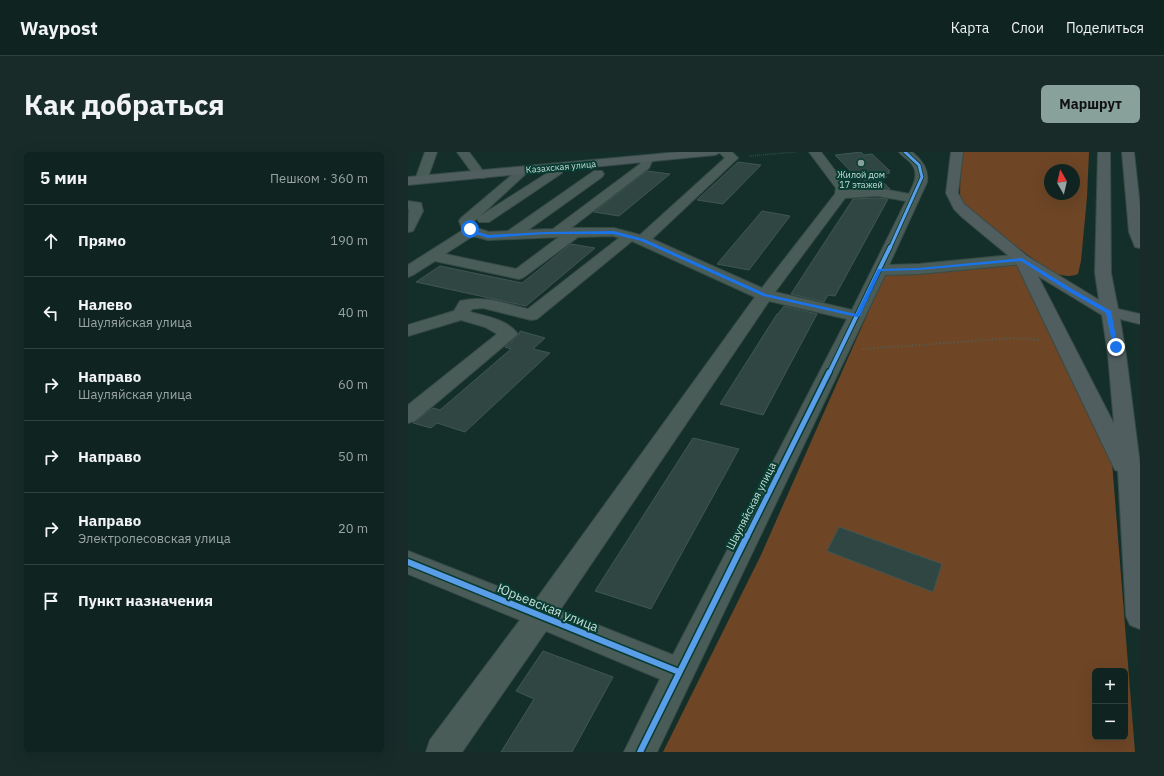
<!DOCTYPE html>
<html lang="ru">
<head>
<meta charset="utf-8">
<style>
  body { margin:0; font-family:"IBM Plex Sans",sans-serif; background:#182b29; color:#f1f3f6 }
  .controls { position:absolute; right:12px; bottom:12px; display:grid; overflow:hidden; border-radius:6px; box-shadow:0 4px 16px #0002 }
  .controls button { width:36px; height:36px; display:grid; place-items:center; padding:0; border:0; border-bottom:1px solid #2f403e; background:#0f2320; color:#f1f3f6; font:20px sans-serif }
  .compass { position:absolute; left:636px; top:12px; width:36px; height:36px; border-radius:50%; background:#0f2320; box-shadow:0 4px 16px #0002; rotate:352deg }
  .stop { position:absolute; width:12px; height:12px; margin:-9px; border:3px solid #1a73e8; border-radius:50%; background:#fff }
  .stop.end { background:#1a73e8; border-color:#fff; box-shadow:0 1px 4px #0008 }
  .list { margin:0; padding:0; list-style:none }
  h2 { display:flex; justify-content:space-between; align-items:center; height:52px; margin:0; padding:0 16px; font-size:17px }
  h2 small { font-size:13px; font-weight:400; color:#9ba4a5 }
  .list li { display:grid; grid-template-columns:26px 1fr auto; gap:12px; align-items:center; box-sizing:border-box; height:72px; padding:0 16px; border-top:1px solid #2f403e }
  .list b { display:block; font-size:15px; white-space:nowrap }
  .list p { margin:0; font-size:13px; white-space:nowrap; color:#9ba4a5 }
  .list em { font-size:13px; font-style:normal; color:#9ba4a5 }
  .icon { flex:none; width:22px; height:22px; fill:none; stroke:currentColor; stroke-width:2; stroke-linecap:round; stroke-linejoin:round }
  .map { position:relative; flex:none; width:732px; height:600px; overflow:hidden; border-radius:6px }
  header { display:flex; align-items:center; gap:24px; box-sizing:border-box; height:56px; padding:0 20px; background:#0f2320; border-bottom:1px solid #2f403e }
  header strong { font-size:19px }
  nav { display:flex; gap:22px; margin-inline-start:auto; font-size:14px }
  .intro { display:flex; align-items:center; justify-content:space-between; box-sizing:border-box; height:96px; padding:0 24px }
  h1 { margin:0; font-size:28px }
  .button { padding:10px 18px; border-radius:6px; background:#88a19a; color:#111; font-size:14px; font-weight:700 }
  main { display:flex; gap:24px; padding:0 24px }
  aside { flex:1; background:#0f2320; border-radius:6px; box-shadow:0 4px 16px #0002 }
  .map>svg:first-child { display:block }
  .green { fill:#6e4626; fill-rule:evenodd }
  .building { fill:#304643; stroke:#405654 }
  .lines { fill:none; stroke-linecap:round; stroke-linejoin:round }
  .minor-casing { stroke:#374b46; stroke-width:2 }
  .major-casing { stroke:#374b46; stroke-width:2 }
  .path-far1 { stroke:#4e605c; stroke-width:1.5; stroke-dasharray:0.5 1.5; stroke-linecap:butt }
  .path { stroke:#4e605c; stroke-width:2; stroke-dasharray:1 2.5; stroke-linecap:butt }
  .minor { fill:#4a5c58; fill-rule:evenodd }
  .major { fill:#505e60; fill-rule:evenodd }
  .cycleway-far3-casing { stroke:#083b31; stroke-width:4.5 }
  .cycleway-far2-casing { stroke:#083b31; stroke-width:6 }
  .cycleway-far1-casing { stroke:#083b31; stroke-width:8 }
  .cycleway-casing { stroke:#083b31; stroke-width:9 }
  .cycleway-far3 { stroke:#5a9eea; stroke-width:3 }
  .cycleway-far2 { stroke:#5a9eea; stroke-width:4 }
  .cycleway-far1 { stroke:#5a9eea; stroke-width:5 }
  .cycleway { stroke:#5a9eea; stroke-width:6 }
  .route { fill:#1a73e8 }
  .poi-dot { fill:#88a19a; stroke:#083b31; stroke-width:1.5 }
  .labels { text-anchor:middle; stroke-width:4; stroke-linejoin:round; paint-order:stroke }
  .far-street-label { font-size:9px; fill:#c6ded7; stroke:#083b31 }
  .far-poi-label { font-size:9px; fill:#c6ded7; stroke:#083b31 }
  .street-label { font-size:11px; fill:#c6ded7; stroke:#083b31 }
  .near-street-label { font-size:13px; fill:#c6ded7; stroke:#083b31 }
</style>
</head>
<body>
<header>
<strong>Waypost</strong>
<nav><a>Карта</a><a>Слои</a><a>Поделиться</a></nav>
</header>
<div class="intro"><h1>Как добраться</h1><a class="button">Маршрут</a></div>
<main>
<aside>
<h2>5 мин<small>Пешком · 360 m</small></h2>
<ul class="list">
<li><svg class="icon" aria-label="ahead" viewBox="0 0 24 24"><path d="M12 20V5M6 11l6-6 6 6"/></svg><div><b>Прямо</b></div><em>190 m</em></li>
<li><svg class="icon" aria-label="left" viewBox="0 0 24 24"><path d="M17 20v-9H6M10 6l-5 5 5 5"/></svg><div><b>Налево</b><p>Шауляйская улица</p></div><em>40 m</em></li>
<li><svg class="icon" aria-label="right" viewBox="0 0 24 24"><path d="M7 20v-9h11M14 6l5 5-5 5"/></svg><div><b>Направо</b><p>Шауляйская улица</p></div><em>60 m</em></li>
<li><svg class="icon" aria-label="right" viewBox="0 0 24 24"><path d="M7 20v-9h11M14 6l5 5-5 5"/></svg><div><b>Направо</b></div><em>50 m</em></li>
<li><svg class="icon" aria-label="right" viewBox="0 0 24 24"><path d="M7 20v-9h11M14 6l5 5-5 5"/></svg><div><b>Направо</b><p>Электролесовская улица</p></div><em>20 m</em></li>
<li><svg class="icon" aria-label="arrive" viewBox="0 0 24 24"><path d="M6 21V4h12l-3 4 3 4H6"/></svg><div><b>Пункт назначения</b></div></li>
</ul>
</aside>
<div class="map">
<svg width="732" height="600" viewBox="0 0 732 600">
  <rect width="100%" height="100%" fill="#142f2a"/>
  <path class="green" d="M553 0H681L679 45 673 109 670 122C660 126 653 123 643 120L563 61 554 52 552 44ZM642 18H666V42H642Z
    M610 112 704 310 727 600H255L353 403 478 120ZM687 519H717V585H687Z"/>
  <path class="building" d="M453 0 456 3 464 2 482 19H480L482 21 476 22 479 25 471 26 482 37 470 34 452 36 457 27 451 28 427 3Z
    M330 10 353 13 315 52 289 48Z
    M239 19 262 22 211 64 186 60Z
    M470 46 480 47 427 144 420 143 416 150 383 142 445 47Z
    M354 59 382 64 341 118 309 112Z
    M163 92 187 96 118 154 8 130 32 114 114 131Z
    M376 154 409 162 355 263 312 252 369 162H370Z
    M112 179 137 186 125 197 142 201 57 280 29 271 23 276 5 271 25 256 32 258 103 197 97 195 111 183Z
    M285 286 331 297 243 457 187 439Z
    M431 375 534 412 525 440 419 399Z
    M135 499 205 525 164 600H93L126 547 108 539Z"/>
  <g class="lines">
    <g class="minor-casing">
      <path id="minor" d="M17 0H29L19 28 17 31H9L7 28Z
        M49 0H61L78 23 76 26H68Z
        M311 0H324L330 6 244 87 354 136 427 42 428 36 401 0H413L438 33 440 38 470 36 501 42C507 30 512 19 501 9 498 6 494 4 491 0H504C514 8 521 17 519 30L481 113 511 112 614 102 619 104 622 107 619 110 614 112 511 122 477 123 249 600H216L252 527 138 479 54 600H18L22 588 112 468 0 422V399L127 449 347 145 224 89 129 167 123 168 75 156 64 157 62 160C78 164 100 168 110 182L7 269 0 271V253L89 182 77 175 53 168 0 184V173L46 159 52 149C77 143 96 151 120 157L211 86 205 84 170 85 116 125 111 127 27 109 5 123 0 125V113L55 78 51 69 53 66 112 16H120L122 18 72 64 144 18H152L154 21 81 70H71L69 67 71 65 65 70 69 76 81 80 100 79 186 19H194L196 22 194 25 120 78 145 77 232 12 235 5H243L245 7 241 16 163 76H206L232 83 317 6ZM470 44 498 49 444 158 367 140 437 46ZM65 84 80 88 151 85 108 117 37 102ZM361 149 439 167 265 503 152 458Z
        M0 49 13 51 15 59 5 79 0 80 1 57H0Z"/>
    </g>
    <g class="major-casing">
      <path id="major" d="M271 0H313L307 3 0 33V25Z
        M543 0H555L550 41 556 52 619 104 691 148 687 121 690 0H702L703 121 710 157 732 162V172L712 167 718 203 732 313V477L722 473 718 464 710 319 707 318 704 312 607 109 555 66 546 57 538 41ZM630 124 694 163 700 203 706 272Z
        M714 0H726L732 55V96L727 95 721 80Z"/>
    </g>
    <path class="path-far1" d="M341 4 388 0"/>
    <path class="path" d="M455 197 607 186 631 188"/>
    <use href="#minor" class="minor"/>
    <use href="#major" class="major"/>
    <g class="cycleway-far3-casing">
      <path id="cycleway-far3" d="M482 96 514 25 511 13 497 0"/>
    </g>
    <g class="cycleway-far2-casing">
      <path id="cycleway-far2" d="M421 221 482 95"/>
    </g>
    <g class="cycleway-far1-casing">
      <path id="cycleway-far1" d="M339 385 421 220"/>
    </g>
    <g class="cycleway-casing">
      <path id="cycleway" d="M0 410 271 520
        M232 600 339 384"/>
    </g>
    <use href="#cycleway-far3" class="cycleway-far3"/>
    <use href="#cycleway-far2" class="cycleway-far2"/>
    <use href="#cycleway-far1" class="cycleway-far1"/>
    <use href="#cycleway" class="cycleway"/>
  </g>
  <path class="route" d="M62 76 64 78 80 83 137 80 206 79 236 87 358 142 448 162 470 117 511 116 614 106 664 137 703 159 710 195 708 196 705 195 698 161 660 139 613 109 511 118 473 119 452 164 449 165 355 144 233 89 205 82H137L80 86 61 80 60 77Z"/>
  <circle class="poi-dot" cx="453" cy="11" r="4"/>
  <g class="labels">
    <g class="far-street-label">
      <text transform="translate(153 15) rotate(-5)" y="3">Казахская улица</text>
    </g>
    <g class="far-poi-label">
      <text x="453" y="26">Жилой дом<tspan x="453" dy="10">17 этажей</tspan></text>
    </g>
    <g class="street-label">
      <text transform="translate(343 354) rotate(-63)" y="4">Шауляйская улица</text>
    </g>
    <g class="near-street-label">
      <text transform="translate(140 455) rotate(22)" y="5">Юрьевская улица</text>
    </g>
  </g>
</svg>
<div class="controls">
<button>+</button>
<button>−</button>
</div>
<svg class="compass" viewBox="-18 -18 36 36"><path d="M0-13l5 13h-10z" fill="#e53935"/><path d="M0 13l5-13h-10z" fill="#9ba4a5"/></svg>
<div class="stop" style="left:62px;top:77px"></div>
<div class="stop end" style="left:708px;top:195px"></div>
</div>
</main>
</body>
</html>
